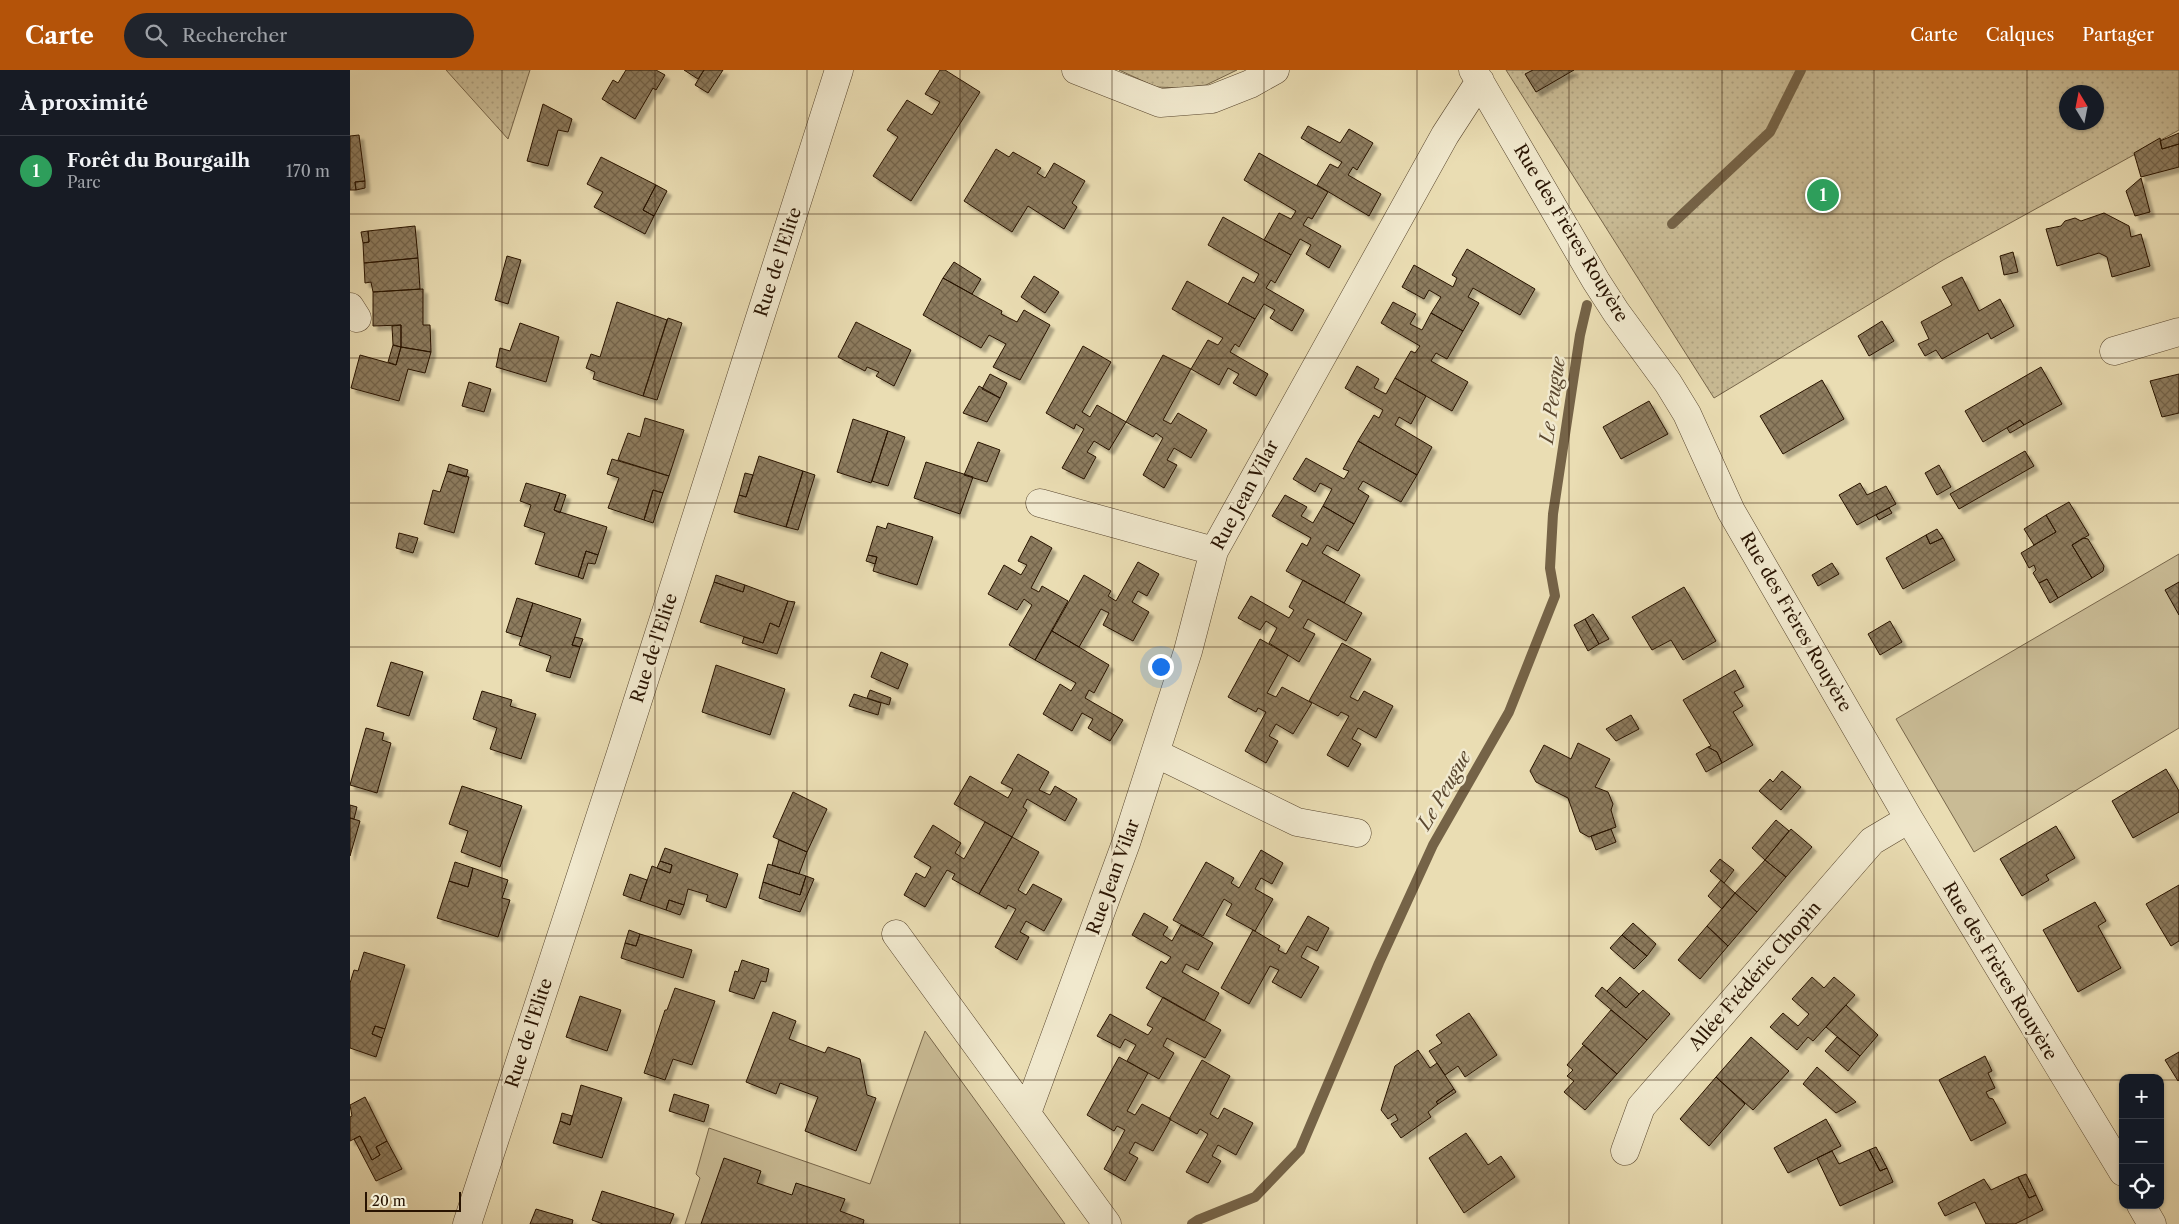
<!DOCTYPE html>
<html lang="fr">
<head>
<meta charset="utf-8">
<style>
  body { margin:0; font-family:"Libre Caslon Text",serif; background:#20242c; color:#f1f3f6 }
  .controls { position:absolute; right:15px; bottom:15px; display:grid; overflow:hidden; border-radius:10px; box-shadow:0 1px 4px #0004 }
  .controls button { width:45px; height:45px; display:grid; place-items:center; padding:0; border:0; border-bottom:1px solid #363941; background:#171b24; color:#f1f3f6; font:25px sans-serif }
  .compass { position:absolute; left:1709px; top:15px; width:45px; height:45px; border-radius:50%; background:#171b24; box-shadow:0 1px 4px #0004; rotate:350deg }
  .scale { position:absolute; left:15px; bottom:12px; width:96px; box-sizing:border-box; padding-left:5px; border:2px solid #281301; border-top:0; font-size:14px; line-height:18px; white-space:nowrap; color:#281301; -webkit-text-stroke:4px #f1e9ce; paint-order:stroke }
  .you { position:absolute; left:810px; top:596px; width:18px; height:18px; margin:-12px; border:4px solid #fff; border-radius:50%; background:#1a73e8; box-shadow:0 0 0 8px #1a73e833 }
  .badge { display:grid; place-items:center; width:32px; height:32px; border-radius:50%; background:#b45309; color:#fff; font-size:16px; font-weight:700 }
  .pin { position:absolute; translate:-50% -50%; border:2px solid #fff; box-shadow:0 1px 5px #0006 }
  .list { margin:0; padding:0; list-style:none }
  h2 { display:flex; justify-content:space-between; align-items:center; height:65px; margin:0; padding:0 20px; font-size:21px }
  h2 small { font-size:16px; font-weight:400; color:#9ea1a6 }
  .list li { display:grid; grid-template-columns:32px 1fr auto; gap:15px; align-items:center; box-sizing:border-box; height:70px; padding:0 20px; border-top:1px solid #363941 }
  .list b { display:block; font-size:19px; white-space:nowrap }
  .list p { margin:0; font-size:16px; white-space:nowrap; color:#9ea1a6 }
  .list em { font-size:16px; font-style:normal; color:#9ea1a6 }
  .icon { flex:none; width:28px; height:28px; fill:none; stroke:currentColor; stroke-width:2; stroke-linecap:round; stroke-linejoin:round }
  .map { position:relative; flex:none; width:1829px; height:1154px; overflow:hidden }
  header { display:flex; align-items:center; gap:30px; box-sizing:border-box; height:70px; padding:0 25px; background:#b45309; color:#fff }
  header strong { font-size:24px }
  nav { display:flex; gap:28px; margin-inline-start:auto; font-size:18px }
  .search { width:350px; height:45px; background:#20242c; display:flex; align-items:center; gap:12px; box-sizing:border-box; padding:0 18px; border-radius:28px; color:#9ea1a6; font-size:19px }
  main { display:flex }
  aside { flex:1; background:#171b24 }
  .map>svg:first-child { display:block }
  .park { fill:url(#park-dots); stroke:#78674b; fill-rule:evenodd }
  .garden { fill:#c9bb95; stroke:#78674b }
  .lines { fill:none; stroke-linecap:round; stroke-linejoin:round }
  .stream { stroke:#756347; stroke-width:10 }
  .building { fill:url(#building-cross-hatch); stroke:#281301; filter:url(#shadow) }
  .minor-casing { stroke:#58462e; stroke-width:29 }
  .minor { stroke:#f1e9ce; stroke-width:28 }
  .grid { fill:none; stroke:#281301; stroke-width:1; stroke-opacity:0.55 }
  .labels { text-anchor:middle; stroke-width:5; stroke-linejoin:round; paint-order:stroke }
  .street-label { font-size:18px; fill:#281301; stroke:#f1e9ce }
  .water-label { font-size:19px; font-style:italic; fill:#5b4830; stroke:#f1e9ce }
</style>
</head>
<body>
<header>
<strong>Carte</strong>
<div class="search"><svg class="icon" aria-label="search" viewBox="0 0 24 24"><circle cx="10" cy="10" r="6"/><path d="M15 15l6 6"/></svg>Rechercher</div>
<nav><a>Carte</a><a>Calques</a><a>Partager</a></nav>
</header>
<main>
<aside>
<h2>À proximité<small></small></h2>
<ul class="list">
<li><span class="badge" style="background:#2e9e5b">1</span><div><b>Forêt du Bourgailh</b><p>Parc</p></div><em>170 m</em></li>
</ul>
</aside>
<div class="map">
<svg width="1829" height="1154" viewBox="0 0 1829 1154">
  <defs>
    <pattern id="park-dots" width="8" height="8" patternUnits="userSpaceOnUse" patternTransform="scale(1.25)"><rect width="8" height="8" fill="#c9bb95"/><path d="M2 2h.1M6 6h.1" fill="none" stroke="#ada07f" stroke-width="1.8" stroke-linecap="round"/></pattern>
    <pattern id="building-cross-hatch" width="8" height="8" patternUnits="userSpaceOnUse" patternTransform="scale(1.25)"><rect width="8" height="8" fill="#8d7c5e"/><path d="M0 0l8 8M0 8l8-8" fill="none" stroke="#73644b"/></pattern>
    <filter id="shadow"><feDropShadow dx="4.5" dy="4.5" stdDeviation="1" flood-color="#0004"/></filter>
  </defs>
  <rect width="100%" height="100%" fill="#eaddb3"/>
  <filter id="stains"><feTurbulence type="fractalNoise" baseFrequency=".004" numOctaves="4"/><feColorMatrix values="0 0 0 0 .2 0 0 0 0 .09 0 0 0 0 .02 0 0 0 .5 -.17"/></filter>
  <radialGradient id="worn" r=".72"><stop offset=".6" stop-color="#630" stop-opacity="0"/><stop offset="1" stop-color="#630" stop-opacity=".3"/></radialGradient>
  <path class="park" d="M96 0H180L158 69Z
    M769 0H887L856 15 831 18 806 17Z
    M1156 0H1829V60L1593 190 1364 328ZM1716 22H1746V52H1716Z"/>
  <path class="garden" d="M1829 484V658L1624 782 1546 649Z
    M575 961 715 1154H335L350 1108 346 1104 359 1058 520 1114Z"/>
  <g class="lines">
    <path class="stream" d="M1322 154 1420 62 1451 0
      M842 1154 848 1150 905 1127 950 1080 1029 893 1083 775 1159 642 1205 526 1200 498 1203 444 1230 265 1237 235"/>
  </g>
  <path class="building" d="M276 0H306L315 5 306 20 303 18 285 49 252 29 263 10 268 13Z
    M334 0H354L348 9Z
    M354 0H373L358 23 345 15Z
    M590 0H595L630 22 561 131 523 106 548 67 537 60 557 30 582 45 590 32 575 24Z
    M1183 0H1224L1186 22 1175 4Z
    M193 34 222 49 218 62 208 60 198 96 177 91Z
    M958 56 990 73 999 59 1023 73 1007 100 1003 97 998 105 1031 124 1019 146 967 115 980 94 988 98 992 92 951 68Z
    M1829 63V74L1812 79 1810 71Z
    M9 65 15 111 5 112 6 120H0V66Z
    M1810 68 1812 79 1829 74V97L1791 107 1784 83Z
    M646 79 659 87 663 82 691 98 687 103 695 108 704 93 735 111 722 133 727 137 714 159 678 136 662 162 614 131Z
    M909 83 978 122 962 149 958 147 953 155 991 176 979 198 956 184 961 175 950 169 941 185 914 170 929 143 941 149 946 141 894 110Z
    M251 87 306 115 293 140 304 146 295 164 244 137 253 122 237 114Z
    M1791 108 1800 142 1785 146 1776 121Z
    M15 111V118L6 120 5 112Z
    M306 115 317 121 304 146 293 140Z
    M1754 143 1779 156 1781 167 1791 164 1800 196 1762 207 1757 187 1749 183 1707 196 1696 159 1711 156 1715 151 1725 148 1731 151Z
    M873 147 941 185 925 213 921 210 916 218 954 240 942 261 920 248 925 240 914 234 905 249 878 234 893 207 904 213 909 204 858 175Z
    M65 156 68 188 14 193 13 173 19 172 18 161Z
    M18 161 19 172 13 173 11 162Z
    M1117 179 1185 219 1170 245 1123 218 1118 227 1129 233 1113 261 1081 243 1091 227 1079 220 1074 229 1052 217 1064 195 1103 217 1107 208 1102 205Z
    M1663 182 1668 202 1654 205 1650 186Z
    M157 186 171 190 158 234 145 230Z
    M68 188 70 219 23 222 21 212 15 213 14 193Z
    M604 192 631 209 622 224 593 208Z
    M684 206 709 222 695 243 671 227Z
    M1612 207 1629 241 1650 229 1664 256 1641 269 1638 263 1592 289 1586 280 1575 286 1568 274 1579 269 1571 252 1602 235 1592 217Z
    M593 208 652 241 651 244 667 252 674 240 700 255 670 310 643 297 656 274 639 265 631 278 573 245Z
    M837 211 905 249 889 277 885 274 880 282 918 304 906 326 883 313 889 304 878 298 869 315 841 299 858 270 868 275 873 268 822 239Z
    M73 219V255H80L81 282 51 277V255L23 256V222Z
    M267 232 317 250 293 326 243 309 245 302 236 298 241 284 250 287Z
    M1043 232 1066 244 1060 254 1072 260 1081 243 1113 261 1097 289 1086 283 1081 291 1118 312 1102 341 1045 308 1061 281 1065 283 1070 276 1031 253Z
    M318 248 332 253 307 330 293 326Z
    M1532 251 1544 271 1519 286 1508 266Z
    M506 252 561 280 544 316 526 306 529 302 517 297 515 301 488 287Z
    M170 253 209 267 196 312 146 297 150 278 160 281Z
    M51 255V277L43 275 42 256Z
    M43 275 51 277 46 295 38 292Z
    M733 276 761 292 732 342 740 347 747 335 776 352 759 380 744 371 737 382 746 387 734 409 712 398 734 359 726 354 724 359 696 343Z
    M51 277 81 282 75 303 58 299 49 331 1 318 10 285 46 295Z
    M813 285 841 299 813 350 821 354 828 343 857 360 841 388 824 378 817 390 827 395 814 418 793 405 813 368 806 363 803 367 776 352Z
    M1007 296 1029 309 1024 318 1036 324 1045 308 1076 326 1061 354 1049 347 1045 355 1082 377 1067 405 1008 371 1024 345 1029 348 1033 340 995 318Z
    M1691 297 1712 334 1674 355 1670 350 1633 372 1615 341Z
    M640 304 657 313 650 328 632 319Z
    M1829 304V343L1812 347 1800 311Z
    M1472 310 1494 349 1433 384 1410 346Z
    M119 312 141 319 134 342 112 336Z
    M629 316 650 328 637 352 613 343Z
    M1299 331 1318 364 1271 389 1253 357Z
    M295 348 334 360 319 406 268 390 278 363 290 367Z
    M503 349 538 361 521 413 487 402Z
    M1670 350 1674 355 1660 363 1657 358Z
    M538 361 555 367 538 416 522 411Z
    M1008 371 1067 405 1051 432 1013 411 1008 419 1019 426 1004 454 973 436 982 419 970 413 965 422 943 409 956 388 994 409 999 401 993 399Z
    M628 372 650 380 637 412 614 405Z
    M1675 381 1684 396 1609 439 1600 424Z
    M409 386 453 401 436 457 384 442 389 425 396 427Z
    M262 389 319 406 313 423 303 420 294 450 258 438 269 408 257 404Z
    M576 392 623 407 610 444 564 428Z
    M99 394 118 400 116 407 97 401Z
    M1589 395 1601 417 1587 425 1575 403Z
    M97 401 119 407 104 463 74 454 83 420 90 422Z
    M453 401 465 405 448 460 436 457Z
    M395 403 403 405 396 427 389 425Z
    M176 413 210 423 204 440 257 457 248 485 236 481 228 507 185 494 195 463 174 456 181 435 170 431Z
    M1510 413 1517 425 1536 416 1546 434 1507 455 1489 425Z
    M303 420 313 423 303 453 294 450Z
    M210 423 216 425 210 443 204 440Z
    M935 425 957 437 951 446 963 453 973 436 1004 454 988 481 977 475 972 483 1010 505 994 533 936 501 952 473 957 476 961 468 922 446Z
    M1719 432 1739 465 1722 475 1742 508 1708 528 1697 509 1689 513 1683 503 1686 500 1684 495 1679 498 1671 483 1706 462 1696 445Z
    M1539 438 1542 443 1529 450 1526 445Z
    M1696 445 1706 462 1684 475 1674 459Z
    M538 453 583 467 567 515 523 501 527 487 518 485 527 456 536 459Z
    M1587 459 1593 468 1580 474 1576 465Z
    M49 463 68 468 63 483 46 478Z
    M1576 465 1580 474 1593 468 1605 490 1553 519 1536 488Z
    M681 466 702 478 681 518 689 522 692 516 718 531 685 590 659 575 682 535 674 529 667 540 638 524 654 495 671 505 677 495 668 491Z
    M1733 468 1738 469 1754 496 1753 501 1742 508 1722 475Z
    M236 481 248 485 245 494 238 493 233 509 228 507Z
    M518 485 527 487 525 494 516 491Z
    M788 492 809 504 797 526 788 521 782 532 799 542 783 571 753 555 759 543 751 539 729 577 702 561 734 505 761 521 758 526 766 531Z
    M1482 493 1489 504 1468 516 1462 505Z
    M366 505 395 515 393 522 364 512Z
    M1697 509 1708 528 1700 533 1689 513Z
    M953 510 1012 543 996 571 958 549 953 558 965 564 949 592 919 573 927 558 916 551 910 560 888 548 901 526 939 548 944 540 939 537Z
    M364 512 393 522 395 515 438 531 429 557 420 553 413 573 350 552Z
    M1829 512V545L1815 520Z
    M1334 517 1366 571 1333 590 1321 570 1302 580 1282 547Z
    M167 528 183 533 172 567 156 562Z
    M438 531 445 532 427 584 392 573 394 567 413 573 420 553 429 557Z
    M183 533 231 549 222 575 230 577 220 608 196 601 201 586 169 575Z
    M1243 544 1259 569 1249 574 1235 549Z
    M1235 549 1249 574 1238 581 1224 555Z
    M1540 551 1552 572 1530 585 1518 564Z
    M702 561 759 595 744 623 739 620 735 628 773 650 760 671 738 658 743 649 732 643 722 661 693 644 710 614 721 621 726 613 685 590Z
    M225 567 233 569 230 577 222 575Z
    M910 569 938 585 917 623 926 627 932 617 962 633 943 664 926 654 919 666 928 671 916 693 895 681 916 642 908 638 906 642 878 627Z
    M992 573 1021 589 1000 627 1008 631 1014 621 1043 636 1026 668 1008 658 1002 669 1011 674 998 697 977 685 999 646 991 642 988 646 959 631Z
    M531 582 558 594 548 619 521 607Z
    M41 592 73 602 59 646 27 636Z
    M366 595 435 619 420 665 352 642Z
    M1385 600 1394 617 1384 622 1393 636 1383 642 1403 675 1372 693 1367 682 1358 677 1361 676 1333 630Z
    M520 620 541 628 539 635 517 628Z
    M132 621 162 630 160 636 186 644 171 689 140 679 147 658 123 649Z
    M504 624 531 633 528 645 499 636Z
    M1281 645 1289 659 1266 671 1256 659Z
    M16 658 34 663 32 670 41 673 27 723 0 715Z
    M1228 673 1260 689 1245 717 1258 722 1263 734 1261 740 1266 757 1239 767 1230 762 1218 728 1186 712 1180 701 1194 675 1221 689Z
    M1358 677 1367 682 1372 693 1356 702 1346 684Z
    M668 684 699 702 689 720 700 725 705 716 727 729 715 751 677 729 673 737 677 740 662 767 604 734 620 706 658 728 663 719 651 713Z
    M1816 699 1829 721V742L1783 768 1762 731Z
    M1432 701 1451 717 1431 740 1409 721 1420 709 1423 712Z
    M112 716 172 736 150 797 111 782 118 761 99 754Z
    M443 722 477 739 457 782 423 767Z
    M0 735 7 737 4 749 0 748Z
    M0 748 10 751 0 786Z
    M1426 750 1439 761 1415 790 1402 778Z
    M635 752 662 767 629 824 602 809 605 804 597 800 575 837 554 825 566 803 575 808 581 797 564 787 583 755 611 773 605 783 614 789Z
    M1706 756 1725 788 1696 805 1699 810 1672 826 1650 789Z
    M1261 759 1266 772 1246 780 1241 766Z
    M1441 759 1462 777 1436 807 1415 790Z
    M662 767 689 782 668 820 676 825 683 814 712 829 694 861 676 851 670 862 679 867 667 890 645 877 666 839 658 835 656 839 629 824Z
    M429 770 457 782 449 804 422 795Z
    M315 778 388 804 376 838 356 831 358 825 338 819 334 835 319 830 316 840 290 831 302 796 320 803 322 795 310 791Z
    M911 780 933 793 922 814 911 808 905 819 923 829 905 861 876 845 882 834 874 829 853 866 823 850 856 792 884 808 881 813 889 818Z
    M1370 789 1384 800 1374 813 1360 801Z
    M1415 790 1436 807 1407 842 1385 823Z
    M310 791 322 795 320 803 307 798Z
    M105 792 123 798 118 817 99 811Z
    M418 794 456 806 450 825 413 812Z
    M123 798 158 810 152 828 160 830 148 867 87 848 99 811 118 817Z
    M280 804 297 810 290 831 273 825Z
    M456 806 464 809 450 842 409 828 413 812 450 825Z
    M1371 810 1385 823 1372 839 1358 826Z
    M1829 815V871L1821 876 1796 834Z
    M1385 823 1407 842 1378 876 1357 856Z
    M319 830 334 835 330 845 316 840Z
    M1745 832 1756 851 1748 856 1771 898 1728 922 1693 860Z
    M794 843 818 857 813 865 822 871 831 855 863 873 848 900 836 894 832 902 869 923 854 951 796 918 811 891 816 894 821 887 782 865Z
    M958 846 979 858 967 881 957 876 951 887 969 897 951 928 922 912 929 900 920 896 899 934 871 918 903 860 930 876 928 880 936 884Z
    M1283 853 1306 874 1297 886 1272 865Z
    M1357 856 1378 876 1350 909 1328 890Z
    M279 860 290 864 286 876 275 873Z
    M290 864 342 880 333 908 271 888 275 873 286 876Z
    M1272 865 1297 886 1284 899 1260 878Z
    M14 882 55 895 35 959 25 956 22 964 32 968 26 987 0 978V913L4 900 8 901Z
    M392 890 419 899 416 912 411 911 404 929 379 921 385 901 388 902Z
    M1270 907 1289 924 1276 938 1257 921Z
    M1462 907 1474 918 1484 907 1505 925 1463 971 1458 967 1447 980 1420 957 1433 943 1448 956 1459 944 1442 929Z
    M1252 917 1276 938 1293 920 1320 944 1297 970 1245 926Z
    M325 918 365 931 342 995 323 989 315 1010 294 1003 315 940H317Z
    M230 926 271 940 257 981 216 967Z
    M813 927 871 960 855 988 817 968 813 976 824 983 809 1009 777 991 786 975 775 969 770 978 747 966 760 944 798 965 803 958 797 955Z
    M1496 935 1528 965 1510 986 1476 957Z
    M1261 940 1297 970 1267 1004 1232 974Z
    M423 942 446 951 439 969 475 983 478 977 510 989 517 1025 526 1028 506 1081 455 1061 468 1027 430 1013 426 1024 396 1012Z
    M1119 943 1147 985 1115 1007 1108 996 1095 1005 1079 981 1092 973 1086 965Z
    M25 956 35 959 32 968 22 964Z
    M1401 967 1439 1001 1403 1040 1366 1007Z
    M1487 967 1510 986 1498 1001 1475 981Z
    M1234 975 1267 1004 1235 1040 1214 1022 1224 1011 1217 1006 1223 1000 1217 995Z
    M1068 980 1080 998 1087 993 1104 1019 1086 1032 1088 1034 1078 1042 1081 1047 1051 1068 1041 1054 1048 1050 1045 1044 1038 1049 1031 1040 1045 996Z
    M1829 982V1010L1828 1011 1815 990Z
    M1635 986 1642 1001 1638 1003 1645 1018 1636 1022 1639 1028 1643 1029 1656 1053 1621 1071 1589 1010Z
    M769 987 798 1003 777 1041 785 1045 792 1034 821 1049 803 1081 785 1072 779 1083 788 1088 775 1111 754 1099 775 1060 767 1056 764 1061 737 1045Z
    M852 990 880 1006 860 1044 868 1049 874 1038 903 1053 886 1085 868 1075 862 1086 871 1091 858 1113 836 1102 858 1064 850 1059 847 1064 819 1049Z
    M1467 997 1506 1032 1486 1043 1453 1014Z
    M1366 1007 1395 1034 1359 1076 1330 1049Z
    M231 1015 272 1028 252 1088 203 1073 210 1051 220 1055Z
    M1104 1019 1106 1022 1088 1034 1086 1032Z
    M324 1024 359 1035 354 1052 319 1041Z
    M15 1027 37 1071 26 1077 30 1085 22 1090 10 1066 0 1071V1047L2 1046 0 1035Z
    M212 1043 222 1046 220 1055 210 1051Z
    M1476 1049 1491 1076 1438 1103 1424 1078Z
    M1116 1063 1138 1095 1151 1086 1165 1107 1114 1143 1079 1088Z
    M10 1066 22 1090 30 1085 26 1077 37 1071 52 1099 26 1111 4 1069Z
    M1526 1077 1537 1098 1530 1101 1519 1080Z
    M1519 1080 1530 1101 1537 1098 1543 1112 1490 1136 1467 1088 1482 1081 1489 1094Z
    M374 1088 411 1101 407 1113 442 1125 446 1113 495 1129 490 1141 514 1150 513 1154H351Z
    M1676 1104 1686 1125 1679 1128 1668 1107Z
    M1668 1107 1679 1128 1686 1125 1693 1140 1665 1154H1636L1625 1132 1595 1146 1588 1133 1634 1109 1641 1120Z
    M252 1121 324 1144 320 1154H253L242 1150Z
    M186 1139 223 1150 222 1154H180Z"/>
  <g class="lines">
    <g class="minor-casing">
      <path id="minor" d="M726 0 810 33 862 29 900 14 925 0
        M1123 0 1246 211 1266 242 1318 313 1337 344 1381 441 1559 749 1773 1102
        M0 237 7 248
        M1764 281 1829 262
        M690 433 864 481
        M805 683 947 752 1007 763
        M546 864 757 1154
        M677 1043 776 773 838 581 864 481 1095 65 1130 11
        M1275 1081 1291 1037 1522 771 1559 749
        M1791 1135 1802 1154
        M117 1154 271 683 489 0"/>
    </g>
    <use href="#minor" class="minor"/>
  </g>
  <path class="grid" d="M152 0V1154M305 0V1154M457 0V1154M610 0V1154M762 0V1154M914 0V1154M1067 0V1154M1219 0V1154M1372 0V1154M1524 0V1154M1677 0V1154M0 144H1829M0 288H1829M0 433H1829M0 577H1829M0 721H1829M0 866H1829M0 1010H1773M1810 1010H1829"/>
  <g class="labels">
    <g class="street-label">
      <text transform="translate(1221 163) rotate(59)" y="6">Rue des Frères Rouyère</text>
      <text transform="translate(428 192) rotate(-72)" y="6">Rue de l'Elite</text>
      <text transform="translate(895 425) rotate(-62)" y="6">Rue Jean Vilar</text>
      <text transform="translate(1446 552) rotate(60)" y="6">Rue des Frères Rouyère</text>
      <text transform="translate(304 578) rotate(-72)" y="6">Rue de l'Elite</text>
      <text transform="translate(763 807) rotate(-70)" y="6">Rue Jean Vilar</text>
      <text transform="translate(1650 901) rotate(59)" y="6">Rue des Frères Rouyère</text>
      <text transform="translate(1405 906) rotate(-49)" y="6">Allée Frédéric Chopin</text>
      <text transform="translate(179 963) rotate(-72)" y="6">Rue de l'Elite</text>
    </g>
    <g class="water-label">
      <text transform="translate(1202 330) rotate(-82)" y="7">Le Peugue</text>
      <text transform="translate(1094 720) rotate(-60)" y="7">Le Peugue</text>
    </g>
  </g>
  <rect width="100%" height="100%" filter="url(#stains)"/>
  <rect width="100%" height="100%" fill="url(#worn)"/>
</svg>
<div class="controls">
<button>+</button>
<button>−</button>
<button><svg class="icon" aria-label="locate" viewBox="0 0 24 24"><circle cx="12" cy="12" r="6"/><path d="M12 2v4M12 18v4M2 12h4M18 12h4"/></svg></button>
</div>
<svg class="compass" viewBox="-18 -18 36 36"><path d="M0-13l5 13h-10z" fill="#e53935"/><path d="M0 13l5-13h-10z" fill="#9ea1a6"/></svg>
<div class="scale">20 m</div>
<div class="you"></div>
<div class="pin badge" style="left:1473px;top:125px;background:#2e9e5b">1</div>
</div>
</main>
</body>
</html>
